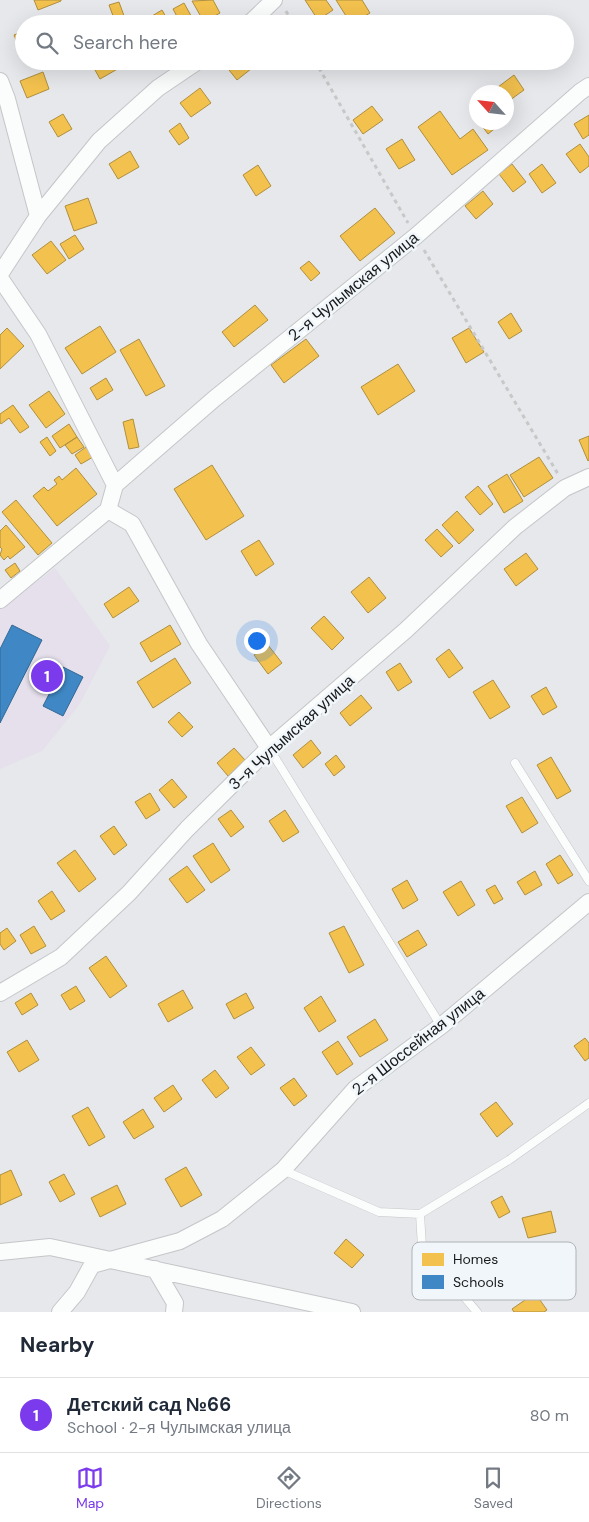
<!DOCTYPE html>
<html lang="en">
<head>
<meta charset="utf-8">
<style>
  body { margin:0; font-family:"DM Sans",sans-serif; background:#f2f2f3; color:#1f2937 }
  .compass { position:absolute; left:469px; top:85px; width:45px; height:45px; border-radius:50%; background:#fff; box-shadow:0 5px 20px #0002; rotate:297deg }
  .you { position:absolute; left:256px; top:640px; width:18px; height:18px; margin:-12px; border:4px solid #fff; border-radius:50%; background:#1a73e8; box-shadow:0 0 0 8px #1a73e833 }
  .badge { display:grid; place-items:center; width:32px; height:32px; border-radius:50%; background:#7c3aed; color:#fff; font-size:16px; font-weight:700 }
  .pin { position:absolute; translate:-50% -50%; border:2px solid #fff; box-shadow:0 1px 5px #0006 }
  .list { margin:0; padding:0; list-style:none }
  h2 { display:flex; justify-content:space-between; align-items:center; height:65px; margin:0; padding:0 20px; font-size:21px }
  h2 small { font-size:16px; font-weight:400; color:#747a83 }
  .list li { display:grid; grid-template-columns:32px 1fr auto; gap:15px; align-items:center; box-sizing:border-box; height:75px; padding:0 20px; border-top:1px solid #e0e1e3 }
  .list b { display:block; font-size:19px; white-space:nowrap }
  .list p { margin:0; font-size:16px; white-space:nowrap; color:#747a83 }
  .list em { font-size:16px; font-style:normal; color:#747a83 }
  .icon { flex:none; width:28px; height:28px; fill:none; stroke:currentColor; stroke-width:2; stroke-linecap:round; stroke-linejoin:round }
  .map { position:relative; flex:none; width:589px; height:1312px; overflow:hidden }
  .search { position:absolute; background:#fff; box-shadow:0 5px 20px #0002; left:15px; right:15px; top:15px; height:55px; display:flex; align-items:center; gap:12px; box-sizing:border-box; padding:0 18px; border-radius:28px; color:#747a83; font-size:19px }
  .sheet { height:140px; background:#fff }
  nav { display:flex; justify-content:space-around; align-items:center; box-sizing:border-box; height:70px; border-top:1px solid #e0e1e3; background:#fff; font-size:14px; color:#747a83 }
  nav a { display:grid; justify-items:center; gap:2px }
  nav .on { color:#7c3aed }
  .map>svg:first-child { display:block }
  .education { fill:#e5e0ec }
  .homes { fill:#f2c14e; stroke:#b08f3e }
  .schools { fill:#3f88c5; stroke:#336792 }
  .lines { fill:none; stroke-linecap:round; stroke-linejoin:round }
  .service-casing { stroke:#c4c6c8; stroke-width:9 }
  .minor-casing { stroke:#c4c6c8; stroke-width:18 }
  .path { stroke:#c7c8c8; stroke-width:3; stroke-dasharray:4 4; stroke-linecap:butt }
  .service { stroke:#fbfcfc; stroke-width:8 }
  .minor { stroke:#fbfcfc; stroke-width:16 }
  .labels { text-anchor:middle; stroke-width:5; stroke-linejoin:round; paint-order:stroke }
  .street-label { font-size:16px; fill:#17191a; stroke:#f1f6fa }
  .key { fill:#f1f6fa; stroke:#b0b4b7; stroke-width:1 }
  .key-label { font-size:14px; fill:#17191a }
</style>
</head>
<body>
<div class="map">
<svg width="589" height="1312" viewBox="0 0 589 1312">
  <rect width="100%" height="100%" fill="#e6e8eb"/>
  <path class="education" d="M55 568 110 646 79 705 42 751 0 769V609Z"/>
  <path class="homes" d="M34 0H61V1L38 10Z
    M213 0 220 13 204 22 192 1Z
    M305 0H326L333 10 318 20Z
    M336 0H362L370 13 351 24Z
    M119 2 127 24H116L109 5Z
    M184 3 195 23 193 24H181L173 9Z
    M162 10 170 24H149L147 19Z
    M24 31V51L21 52 14 35Z
    M90 61H118L121 67 100 79Z
    M231 61H253L256 65 237 80 225 65Z
    M43 72 49 89 27 98 20 81Z
    M514 75 524 90 506 103V92H496L494 90Z
    M200 88 211 103 191 117 180 103Z
    M372 106 383 120 363 134 353 120Z
    M440 111 460 139 473 129 488 150 452 175 418 127Z
    M63 114 72 129 58 137 49 122Z
    M589 115V135L583 139 574 124Z
    M479 122H503L488 134Z
    M180 123 189 138 179 145 169 131Z
    M402 139 415 160 399 169 386 149Z
    M580 144 589 157V166L580 173 566 154Z
    M130 151 139 167 118 179 109 164Z
    M512 164 526 182 513 192 499 174Z
    M542 164 556 183 542 193 529 174Z
    M258 165 271 186 256 196 243 175Z
    M483 191 493 204 476 219 465 206Z
    M88 198 97 223 74 231 65 206Z
    M375 208 395 233 360 261 340 236Z
    M75 235 84 249 69 259 60 244Z
    M51 241 66 260 47 274 32 255Z
    M309 261 320 273 311 281 300 268Z
    M255 305 268 320 234 347 222 332Z
    M511 313 522 331 509 339 498 322Z
    M100 326 116 352 82 374 65 348Z
    M7 328 24 346 0 369V335Z
    M469 328 484 352 466 363 452 338Z
    M139 339 165 386 146 396 120 350Z
    M306 339 319 356 284 383 271 365Z
    M398 364 415 391 378 415 361 387Z
    M106 378 113 390 97 400 90 388Z
    M49 391 65 414 46 428 29 405Z
    M13 405 29 427 20 433 9 418 1 424 0 422V414Z
    M133 419 139 447 129 449 123 422Z
    M69 424 77 437 60 448 52 436Z
    M589 436V460L588 461 579 440Z
    M47 437 56 451 50 456 40 442Z
    M77 437 84 447 72 454 65 445Z
    M86 447 93 457 81 464 75 455Z
    M539 457 553 478 524 497 510 475Z
    M212 465 244 516 206 540 174 489Z
    M76 468 97 494 57 526 33 496 44 487 48 491 57 484 54 480 59 476 62 480Z
    M507 474 523 501 504 513 488 486Z
    M478 486 493 504 480 515 465 497Z
    M16 500 52 543 38 555 2 512Z
    M457 511 474 530 459 544 442 525Z
    M6 525 25 547 10 559 8 556 4 560 0 555 2 549 0 547V531Z
    M437 529 453 546 441 557 425 540Z
    M259 540 274 564 256 576 241 551Z
    M526 553 538 569 516 586 504 569Z
    M15 563 20 571 11 578 5 570Z
    M369 577 386 598 368 613 351 592Z
    M129 587 139 601 113 618 104 604Z
    M324 616 344 638 332 650 311 628Z
    M170 625 181 644 151 662 140 643Z
    M268 645 282 663 268 674 254 655Z
    M449 649 463 668 449 678 436 659Z
    M175 658 191 683 153 708 137 682Z
    M400 663 412 682 398 691 386 672Z
    M493 680 510 707 490 719 473 692Z
    M546 687 557 707 543 715 531 696Z
    M361 695 372 708 350 726 340 713Z
    M179 712 193 727 182 737 168 722Z
    M311 740 321 753 303 768 293 755Z
    M234 748 245 760 228 776 217 763Z
    M336 755 345 767 334 776 325 764Z
    M551 757 571 791 557 799 537 765Z
    M172 779 187 797 174 808 159 790Z
    M150 793 160 810 146 819 135 802Z
    M522 797 538 823 522 833 506 806Z
    M231 810 244 827 231 837 218 819Z
    M285 810 299 832 283 842 269 821Z
    M114 826 127 845 114 855 100 836Z
    M213 843 230 870 211 883 193 856Z
    M75 850 96 879 79 892 57 863Z
    M560 855 573 875 558 884 546 864Z
    M187 866 205 890 187 903 169 879Z
    M535 871 542 885 525 895 517 882Z
    M407 880 418 900 403 909 392 889Z
    M461 881 475 905 458 916 443 892Z
    M495 885 503 899 494 904 486 890Z
    M52 891 65 911 51 920 38 901Z
    M34 926 46 946 31 954 20 935Z
    M344 926 364 965 349 973 329 933Z
    M7 928 16 941 4 950 0 944V933Z
    M418 930 427 945 407 957 398 942Z
    M106 956 127 986 110 998 89 968Z
    M76 986 85 1001 70 1010 61 995Z
    M183 990 193 1008 168 1022 158 1004Z
    M31 993 38 1005 22 1015 15 1003Z
    M246 993 254 1008 234 1019 226 1004Z
    M321 996 336 1021 319 1032 304 1008Z
    M375 1019 388 1040 360 1057 347 1037Z
    M585 1038 589 1043V1058L585 1061 574 1046Z
    M27 1040 39 1060 19 1072 7 1052Z
    M338 1041 353 1064 337 1075 322 1052Z
    M251 1047 265 1065 251 1075 237 1057Z
    M215 1070 229 1088 216 1098 202 1080Z
    M294 1078 307 1096 294 1106 280 1088Z
    M173 1085 182 1099 164 1112 154 1098Z
    M496 1102 513 1124 497 1137 480 1114Z
    M88 1107 105 1137 89 1146 72 1116Z
    M143 1109 154 1127 134 1139 123 1122Z
    M186 1167 202 1195 181 1207 165 1179Z
    M11 1170 22 1195 0 1205V1175Z
    M64 1174 75 1194 60 1202 49 1182Z
    M117 1185 126 1204 100 1217 91 1198Z
    M502 1196 510 1212 499 1218 491 1202Z
    M551 1211 556 1232 528 1238 522 1218Z
    M346 1239 364 1255 352 1268 334 1253Z
    M535 1293 547 1310 544 1312H514L512 1309Z"/>
  <path class="schools" d="M12 625 42 640 0 723V649Z
    M63 667 83 677 63 716 43 706Z"/>
  <g class="lines">
    <g class="service-casing">
      <path id="service" d="M269 748 441 1026
        M515 763 589 881
        M283 1170 379 1212 420 1214 509 1160 589 1103
        M420 1214 422 1247 477 1312"/>
    </g>
    <g class="minor-casing">
      <path id="minor" d="M249 24 274 0
        M0 81 7 99 38 216
        M0 274 38 216 99 141 158 88 198 61
        M0 278 38 334 115 485 108 510 132 524 199 644 269 748
        M115 485 214 399 416 236 580 92 589 86
        M0 600 108 510
        M0 993 61 957 129 893 187 829 269 748 406 630 515 527 565 488 589 477
        M0 1252 50 1247 352 1312
        M155 1269 175 1303 174 1312
        M60 1312 77 1292 92 1265 180 1241 222 1219 283 1170 355 1089 441 1026 589 902"/>
    </g>
    <path class="path" d="M286 11 293 24
      M315 61 408 223
      M424 250 558 474"/>
    <use href="#service" class="service"/>
    <use href="#minor" class="minor"/>
  </g>
  <g class="labels">
    <g class="street-label">
      <text transform="translate(353 286) rotate(-39)" y="6">2-я Чулымская улица</text>
      <text transform="translate(291 732) rotate(-42)" y="6">3-я Чулымская улица</text>
      <text transform="translate(418 1041) rotate(-38)" y="6">2-я Шоссейная улица</text>
    </g>
  </g>
  <rect x="412" y="1242" width="164" height="58" rx="8" class="key"/>
  <rect x="422" y="1253" width="22" height="13" fill="#f2c14e"/>
  <rect x="422" y="1275" width="22" height="14" fill="#3f88c5"/>
  <g class="key-label">
    <text x="453" y="1264">Homes</text>
    <text x="453" y="1287">Schools</text>
  </g>
</svg>
<svg class="compass" viewBox="-18 -18 36 36"><path d="M0-13l5 13h-10z" fill="#e53935"/><path d="M0 13l5-13h-10z" fill="#747a83"/></svg>
<div class="you"></div>
<div class="pin badge" style="left:47px;top:676px">1</div>
<div class="search"><svg class="icon" aria-label="search" viewBox="0 0 24 24"><circle cx="10" cy="10" r="6"/><path d="M15 15l6 6"/></svg>Search here</div>
</div>
<section class="sheet">
<h2>Nearby<small></small></h2>
<ul class="list">
<li><span class="badge">1</span><div><b>Детский сад №66</b><p>School · 2-я Чулымская улица</p></div><em>80 m</em></li>
</ul>
</section>
<nav>
<a class="on"><svg class="icon" aria-label="map" viewBox="0 0 24 24"><path d="M3 6l6-2 6 2 6-2v14l-6 2-6-2-6 2zM9 4v14M15 6v14"/></svg>Map</a>
<a><svg class="icon" aria-label="directions" viewBox="0 0 24 24"><path d="M12 3l9 9-9 9-9-9zM9 14v-3h6M13 9l2 2-2 2"/></svg>Directions</a>
<a><svg class="icon" aria-label="saved" viewBox="0 0 24 24"><path d="M7 4h10v16l-5-4-5 4z"/></svg>Saved</a>
</nav>
</body>
</html>
